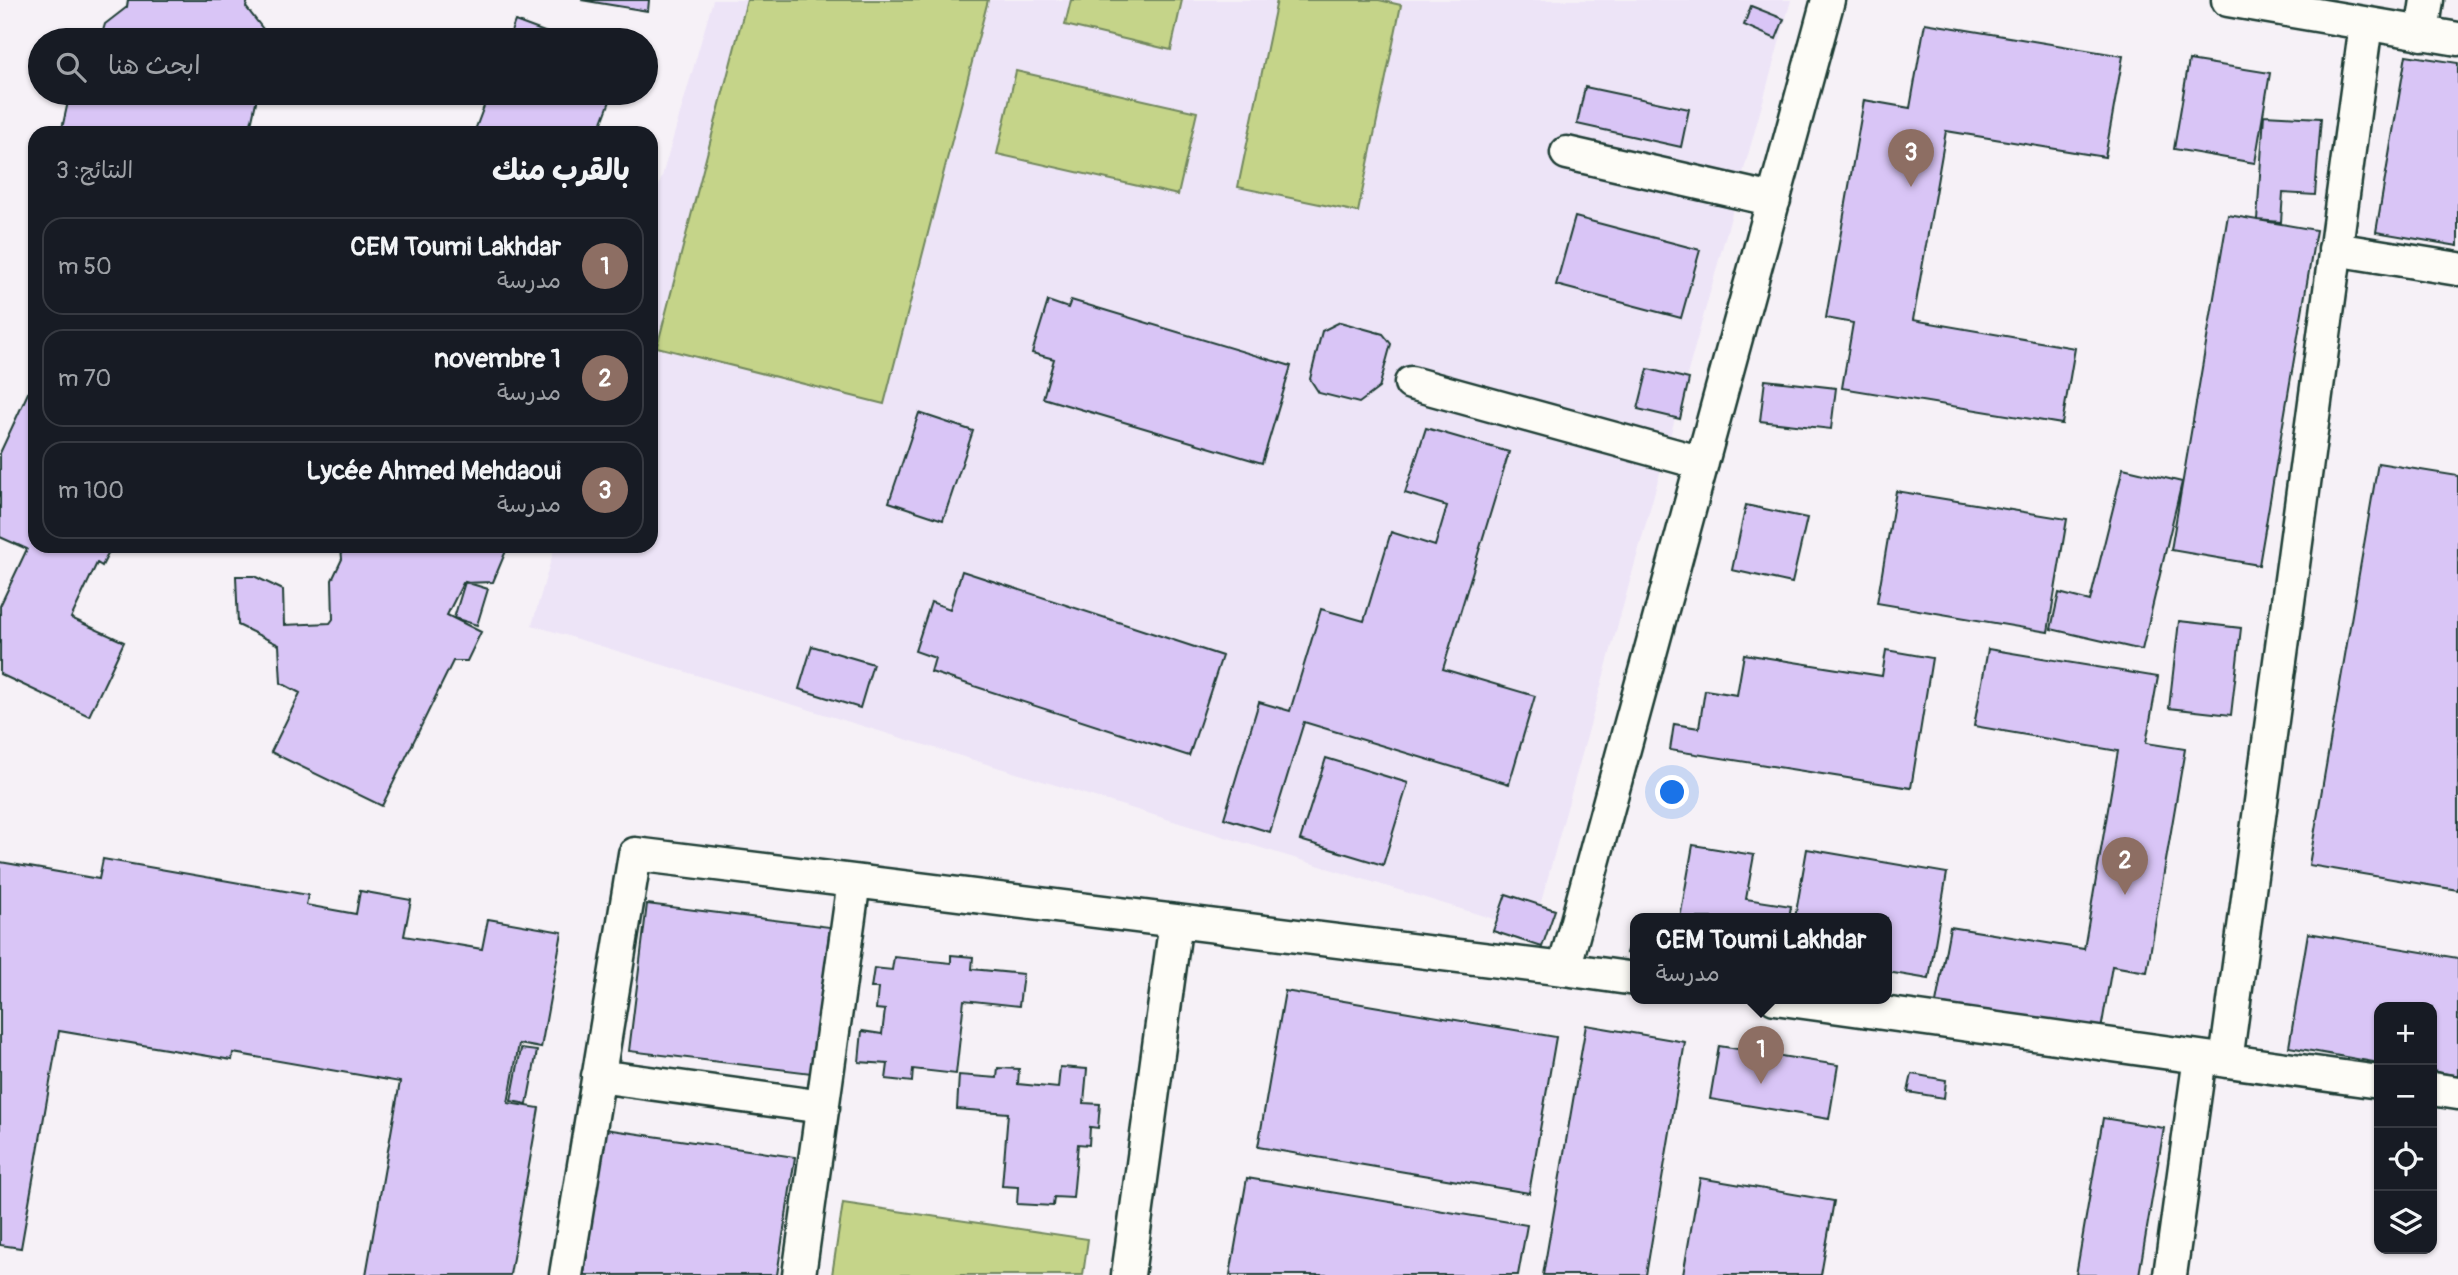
<!DOCTYPE html>
<html lang="ar">
<head>
<meta charset="utf-8">
<style>
  body { margin:0; font-family:Pangolin,"Playpen Sans Arabic",sans-serif; background:#242831; color:#f1f3f6; direction:rtl }
  .controls { position:absolute; right:21px; bottom:21px; display:grid; overflow:hidden; border-radius:14px; box-shadow:0 2px 5px #0004 }
  .controls button { width:63px; height:63px; display:grid; place-items:center; padding:0; border:0; border-bottom:2px solid #363941; background:#171b24; color:#f1f3f6; font:35px sans-serif }
  .you { position:absolute; left:1673px; top:793px; width:24px; height:24px; margin:-18px; border:5px solid #fff; border-radius:50%; background:#1a73e8; box-shadow:0 0 0 10px #1a73e833 }
  .badge { display:grid; place-items:center; width:46px; height:46px; border-radius:50%; background:#1f6fb2; color:#fff; font-size:23px; font-weight:700 }
  .pin { position:absolute; translate:-50% -58px; filter:drop-shadow(0 2px 4px #0008) }
  .pin::after { content:''; position:absolute; top:37px; width:24px; height:21px; background:inherit; clip-path:polygon(0 0,100% 0,50% 100%) }
  .popup { position:absolute; left:1630px; top:913px; width:262px; height:91px; box-sizing:border-box; display:grid; place-content:center; border-radius:14px; background:#171b24; filter:drop-shadow(0 2px 5px #0005); font-size:23px; white-space:nowrap; color:#9ea1a6 }
  .popup b { font-size:26px; color:#f1f3f6 }
  .popup::after { content:''; position:absolute; left:50%; top:100%; margin-left:-14px; border:14px solid transparent; border-top-color:#171b24 }
  .list { margin:0; padding:0; list-style:none }
  h2 { display:flex; justify-content:space-between; align-items:center; height:91px; margin:0; padding:0 28px; font-size:30px }
  h2 small { font-size:23px; font-weight:400; color:#9ea1a6 }
  .list li { display:grid; grid-template-columns:46px 1fr auto; gap:21px; align-items:center; box-sizing:border-box; height:98px; margin:0 14px 14px; padding:0 14px; border:2px solid #363941; border-radius:21px }
  .list b { display:block; font-size:26px; white-space:nowrap }
  .list p { margin:0; font-size:23px; white-space:nowrap; color:#9ea1a6 }
  .list em { font-size:23px; font-style:normal; color:#9ea1a6 }
  .icon { flex:none; width:38px; height:38px; fill:none; stroke:currentColor; stroke-width:2; stroke-linecap:round; stroke-linejoin:round }
  .map { position:relative; flex:none; width:2458px; height:1275px; overflow:hidden; direction:ltr }
  .search { position:absolute; background:#171b24; box-shadow:0 2px 5px #0004; left:28px; top:28px; width:630px; height:77px; display:flex; align-items:center; gap:18px; box-sizing:border-box; padding:0 24px; border-radius:38px; color:#9ea1a6; font-size:26px }
  .panel { position:absolute; background:#171b24; box-shadow:0 2px 5px #0004; left:28px; top:126px; width:630px; height:427px; border-radius:21px; direction:rtl }
  .map>svg:first-child { display:block }
  .built { fill:#ede4f7 }
  .green { fill:#c5d489; stroke:#72885e; stroke-width:2 }
  .building { fill:#d9c5f6; stroke:#1f3d34; stroke-width:2 }
  .lines { fill:none; stroke-linecap:round; stroke-linejoin:round }
  .minor-casing { stroke:#1f3d34; stroke-width:37 }
  .minor { stroke:#fdfcf7; stroke-width:32 }
</style>
</head>
<body>
<div class="map">
<svg width="2458" height="1275" viewBox="0 0 2458 1275">
  <rect width="100%" height="100%" fill="#f6f1f7"/>
  <filter id="ink" filterUnits="userSpaceOnUse"><feTurbulence type="fractalNoise" baseFrequency=".0143" numOctaves="2"/><feDisplacementMap in="SourceGraphic" scale="14" xChannelSelector="R" yChannelSelector="G"/><feConvolveMatrix kernelMatrix="1 2 1 2 8 2 1 2 1" color-interpolation-filters="sRGB"/></filter>
  <g filter="url(#ink)">
    <path class="built" d="M713 0H1791L1533 931 532 625 555 546H651V214Z"/>
    <path class="green" d="M747 0H988L884 404 657 347Z
      M1071 0H1182L1171 50 1065 25Z
      M1277 0H1379L1401 5 1358 212 1238 187Z
      M1016 71 1197 112 1178 195 997 154Z
      M843 1203 1088 1239 1083 1275H832Z"/>
    <path class="building" d="M128 0H248L246 7 270 38 269 40H94L102 34 105 24 127 7Z
      M581 0H649L648 11Z
      M1751 6 1784 19 1776 39 1744 25Z
      M515 21 566 40H508Z
      M1925 23 2123 56 2105 157 1946 131 1913 320 2075 348 2062 424 1842 388 1853 323 1826 318 1864 100 1910 108Z
      M2406 55 2458 63V246L2376 232Z
      M2189 60 2270 73 2255 163 2174 149Z
      M1585 87 1689 109 1681 147 1577 124Z
      M70 93H258L249 133H61Z
      M489 93H613L598 133H474Z
      M2264 115 2321 118 2315 195 2283 193 2281 222 2257 220Z
      M2228 215 2316 230 2259 565 2171 550Z
      M1575 217 1700 250 1681 318 1556 285Z
      M1071 300 1291 366 1262 463 1043 398 1054 359 1032 353 1048 301 1068 308Z
      M1340 322 1383 334 1391 344 1379 388 1359 403 1319 393 1310 379 1322 331Z
      M1648 369 1689 379 1680 419 1638 409Z
      M35 378V546H112L102 566 97 563 71 618 124 642 89 716 0 674V606L27 549 0 537V453Z
      M1765 380 1836 388 1831 429 1760 421Z
      M919 413 973 431 943 520 889 502Z
      M1426 428 1509 452 1443 669 1535 696 1509 784 1304 722 1270 832 1224 818 1259 702 1290 711 1321 609 1364 621 1391 532 1435 546 1447 506 1405 493Z
      M2378 463 2458 476V890L2309 865Z
      M2123 468 2182 482 2142 650 2051 629 2059 593 2090 601Z
      M1896 491 2067 519 2048 632 1877 603Z
      M1746 505 1807 518 1792 583 1732 570Z
      M341 546H508L493 582 463 583 447 615 481 632 467 661H453L382 806 271 752 300 693 281 683 279 645 238 625 236 576H254L283 590 284 625 330 623 333 619 332 580 342 559Z
      M962 571 1222 656 1189 756 931 672 935 658 915 651 931 602 950 609Z
      M465 582 488 589 477 625 454 618Z
      M2179 621 2241 628 2231 715 2169 708Z
      M812 646 873 664 860 708 799 689Z
      M1988 649 2158 677 2146 743 2185 749 2147 972 2112 966 2101 1030 1936 1003 1950 927 2084 949 2118 751 1974 726Z
      M1886 650 1932 658 1911 788 1670 750 1674 724 1699 728 1705 690 1737 695 1744 654 1882 676Z
      M1326 758 1408 783 1383 865 1300 840Z
      M1693 845 1754 855 1746 899 1791 906 1789 918H1680Z
      M1807 849 1947 873 1929 979 1887 972V918H1795Z
      M103 859 308 895 306 905 356 914 360 891 411 900 404 936 482 949 488 919 562 932 541 1048 519 1044 508 1103 539 1108 510 1275H366L400 1082 233 1053 232 1060 59 1031 21 1248 0 1245V862L99 879Z
      M1506 894 1555 910 1542 947 1493 931Z
      M647 904 830 927 811 1073 629 1051Z
      M1634 928H1635V955L1626 953Z
      M2308 933 2458 958V1076L2432 1071V1007H2379V1063L2289 1047Z
      M951 955 973 957 972 969 1023 974 1019 1006 964 1000 956 1074 913 1069 912 1082 886 1079 888 1064 859 1062 862 1031 882 1034 885 1010 876 1009 878 988H871L874 968 892 970 894 957 951 963Z
      M1285 991 1556 1037 1529 1193 1258 1147Z
      M1586 1025 1685 1042 1646 1275H1543Z
      M1719 1046 1838 1065 1829 1119 1710 1099Z
      M521 1049 537 1051 527 1104 511 1101Z
      M1060 1067 1087 1069 1084 1103 1100 1104 1098 1128 1090 1127 1089 1145 1078 1144 1073 1198 1054 1197 1053 1206 1017 1204 1018 1187 1002 1186 1008 1113 957 1109 959 1075 997 1078 998 1068 1019 1069 1018 1084 1058 1088Z
      M1912 1074 1946 1080 1944 1098 1908 1092Z
      M2103 1118 2164 1128 2139 1275H2076Z
      M605 1129 795 1157 777 1275H584Z
      M1247 1178 1527 1225 1518 1275H1230Z
      M1700 1178 1834 1201 1821 1275H1683Z"/>
    <g class="lines">
      <g class="minor-casing">
        <path id="minor" d="M2228 0 2458 39
          M2422 34 2427 0
          M1567 153 1774 200
          M2335 249 2458 269
          M1411 383 1702 463
          M1635 979 1564 969 1828 0
          M1775 998 2379 1082
          M2226 1061 2366 24
          M598 1076 823 1107
          M2432 1089 2458 1093
          M566 1275 635 854 1564 969
          M799 1275 854 881
          M1128 1275 1176 921
          M2170 1275 2200 1057"/>
      </g>
      <use href="#minor" class="minor"/>
    </g>
  </g>
</svg>
<div class="controls">
<button>+</button>
<button>−</button>
<button><svg class="icon" aria-label="locate" viewBox="0 0 24 24"><circle cx="12" cy="12" r="6"/><path d="M12 2v4M12 18v4M2 12h4M18 12h4"/></svg></button>
<button><svg class="icon" aria-label="layers" viewBox="0 0 24 24"><path d="M12 4l9 5-9 5-9-5zM3 14l9 5 9-5"/></svg></button>
</div>
<div class="you"></div>
<div class="pin badge" style="left:1761px;top:1084px;background:#8d6e63">1</div>
<div class="popup"><b>CEM Toumi Lakhdar</b>مدرسة</div>
<div class="pin badge" style="left:2125px;top:895px;background:#8d6e63">2</div>
<div class="pin badge" style="left:1911px;top:187px;background:#8d6e63">3</div>
<div class="search"><svg class="icon" aria-label="search" viewBox="0 0 24 24"><circle cx="10" cy="10" r="6"/><path d="M15 15l6 6"/></svg>ابحث هنا</div>
<section class="panel">
<h2>بالقرب منك<small>النتائج: 3</small></h2>
<ul class="list">
<li><span class="badge" style="background:#8d6e63">1</span><div><b>CEM Toumi Lakhdar</b><p>مدرسة</p></div><em>50 m</em></li>
<li><span class="badge" style="background:#8d6e63">2</span><div><b>1 novembre</b><p>مدرسة</p></div><em>70 m</em></li>
<li><span class="badge" style="background:#8d6e63">3</span><div><b>Lycée Ahmed Mehdaoui</b><p>مدرسة</p></div><em>100 m</em></li>
</ul>
</section>
</div>
</body>
</html>
